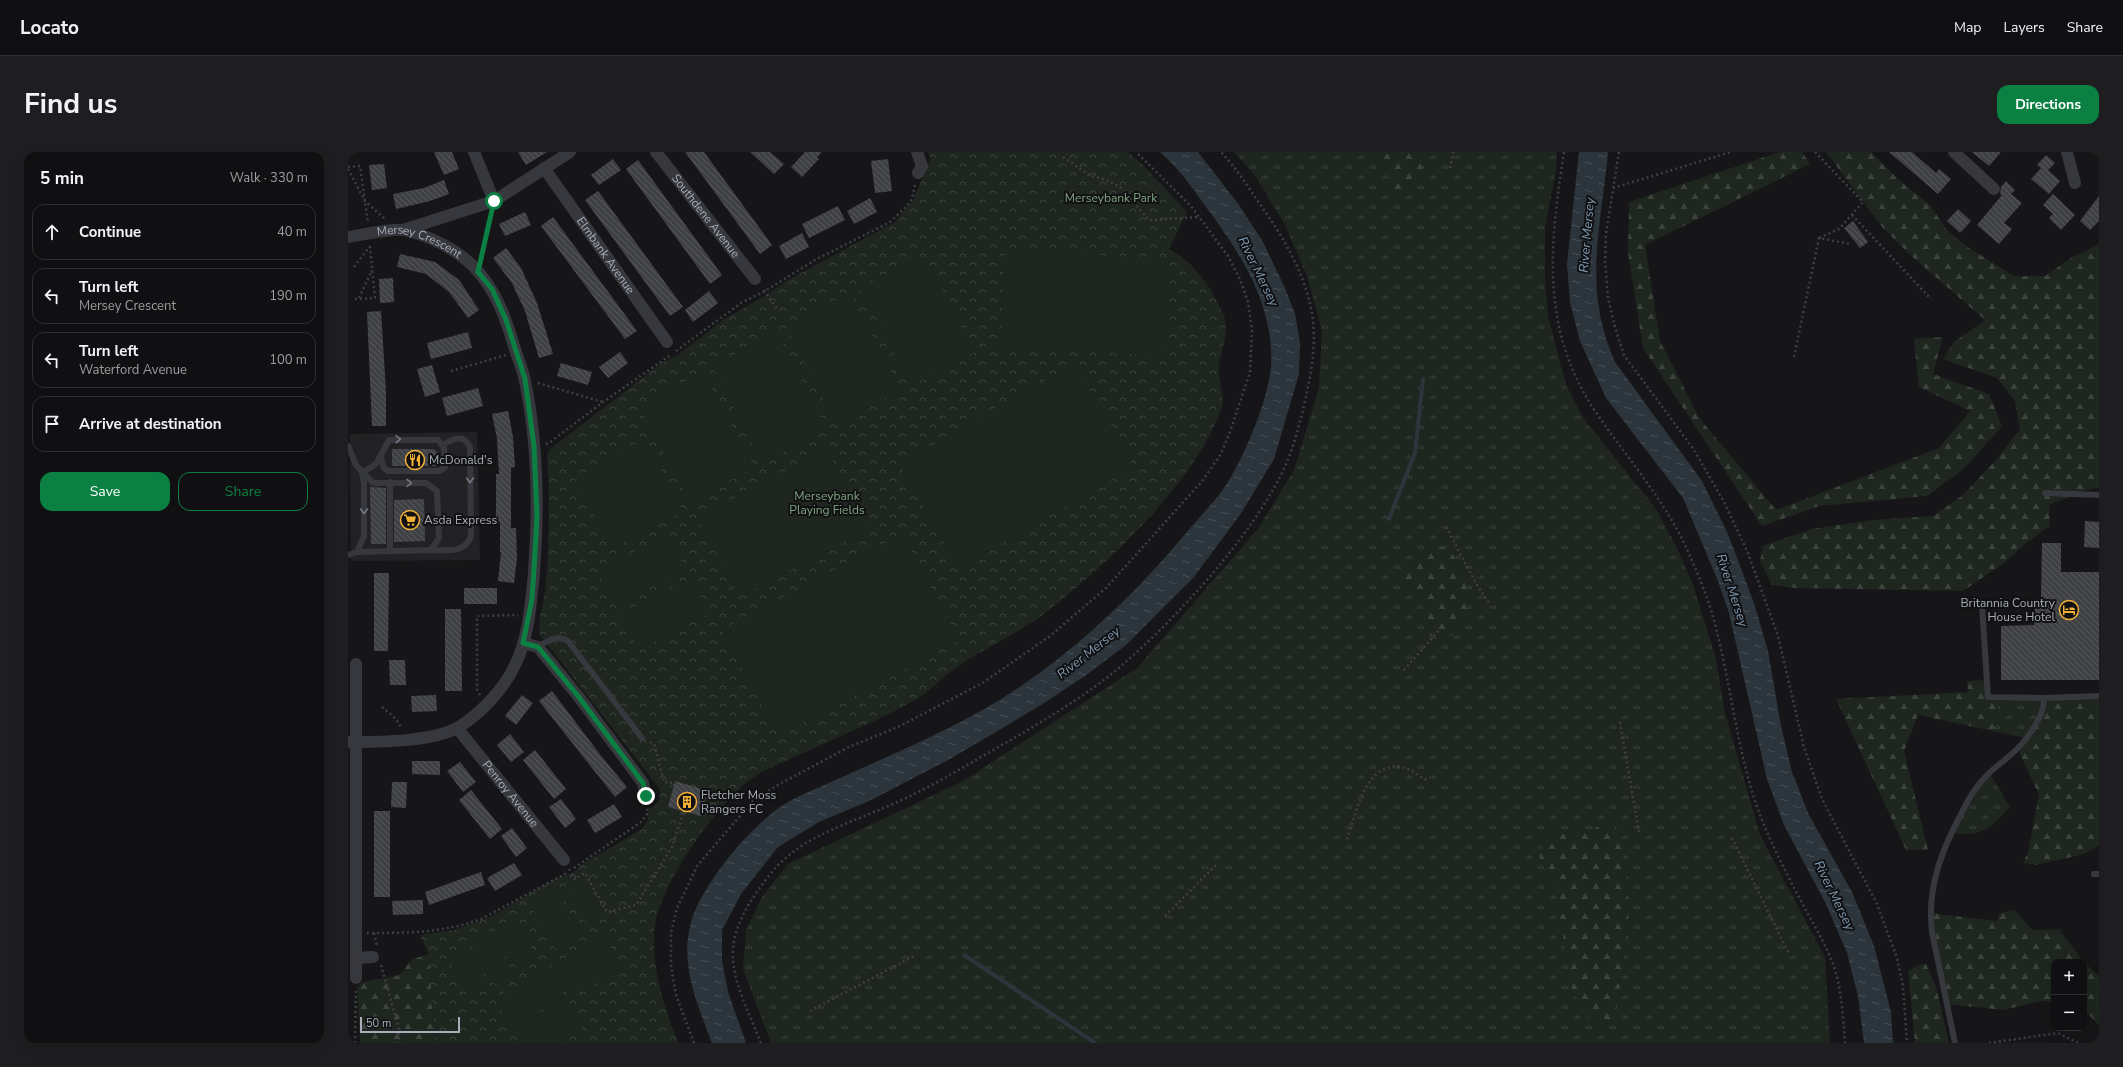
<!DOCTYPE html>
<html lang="en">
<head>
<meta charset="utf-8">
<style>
  body { margin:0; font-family:"Nunito Sans",sans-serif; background:#1e1e20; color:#f1f3f6 }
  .controls { position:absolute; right:12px; bottom:12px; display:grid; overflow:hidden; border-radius:8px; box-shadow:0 4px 16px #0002 }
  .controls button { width:36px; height:36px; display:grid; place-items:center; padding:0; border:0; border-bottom:1px solid #303032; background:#101012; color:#f1f3f6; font:20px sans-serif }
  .scale { position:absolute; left:12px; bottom:10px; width:100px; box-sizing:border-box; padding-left:4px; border:2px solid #a8adb8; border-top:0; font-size:11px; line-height:14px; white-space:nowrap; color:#a8adb8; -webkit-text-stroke:3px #111113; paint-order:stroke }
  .stop { position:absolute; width:12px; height:12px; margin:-9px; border:3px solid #0b8043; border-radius:50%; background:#fff }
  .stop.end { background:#0b8043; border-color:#fff; box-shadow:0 1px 4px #0008 }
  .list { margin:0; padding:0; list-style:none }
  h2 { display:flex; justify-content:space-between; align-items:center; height:52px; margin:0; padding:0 16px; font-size:17px }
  h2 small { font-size:13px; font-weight:400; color:#9c9d9f }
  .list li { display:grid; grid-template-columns:26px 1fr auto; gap:12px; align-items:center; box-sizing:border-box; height:56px; margin:0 8px 8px; padding:0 8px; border:1px solid #303032; border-radius:12px }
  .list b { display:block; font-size:15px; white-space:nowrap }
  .list p { margin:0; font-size:13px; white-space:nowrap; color:#9c9d9f }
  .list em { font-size:13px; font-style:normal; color:#9c9d9f }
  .actions { display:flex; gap:8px; padding:12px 16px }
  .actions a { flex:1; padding:9px 0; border:1px solid #0b8043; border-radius:12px; text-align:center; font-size:14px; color:#0b8043 }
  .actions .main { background:#0b8043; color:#fff }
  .icon { flex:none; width:22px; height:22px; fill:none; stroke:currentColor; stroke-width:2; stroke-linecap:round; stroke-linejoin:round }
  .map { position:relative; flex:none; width:1751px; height:891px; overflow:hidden; border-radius:12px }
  header { display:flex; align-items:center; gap:24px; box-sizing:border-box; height:56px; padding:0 20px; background:#101012; border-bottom:1px solid #303032 }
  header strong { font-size:19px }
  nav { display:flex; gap:22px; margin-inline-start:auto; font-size:14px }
  .intro { display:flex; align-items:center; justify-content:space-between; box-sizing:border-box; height:96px; padding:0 24px }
  h1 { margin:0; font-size:28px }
  .button { padding:10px 18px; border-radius:12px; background:#0b8043; color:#fff; font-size:14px; font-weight:700 }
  main { display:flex; gap:24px; padding:0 24px }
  aside { flex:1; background:#101012; border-radius:12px; box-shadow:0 4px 16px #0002 }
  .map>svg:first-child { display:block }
  .built { fill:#222225 }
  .grass { fill:url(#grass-tufts) }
  .forest { fill:url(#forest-firs) }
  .park { fill:url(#park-crowns) }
  .garden { fill:#1e261f }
  .water { fill:url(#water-ripples) }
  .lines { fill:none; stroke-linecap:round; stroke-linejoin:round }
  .stream { stroke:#2c353c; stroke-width:4 }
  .building { fill:url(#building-back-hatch) }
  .path { stroke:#3d3f44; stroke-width:2.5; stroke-dasharray:2 3; stroke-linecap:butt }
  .lane { stroke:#37383d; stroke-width:6 }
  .street { stroke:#37383d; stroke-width:12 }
  .oneway { stroke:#757881 }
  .route { stroke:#0b8043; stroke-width:5 }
  .labels { text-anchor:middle; stroke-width:4; stroke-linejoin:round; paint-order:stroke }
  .park-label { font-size:12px; fill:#7fa381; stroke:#111113 }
  .street-label { font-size:12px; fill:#a8adb8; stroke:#111113 }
  .poi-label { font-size:12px; fill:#a8adb8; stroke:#111113; text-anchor:start }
  .water-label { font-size:13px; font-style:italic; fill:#7f9bb3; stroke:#111113 }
</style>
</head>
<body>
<header>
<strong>Locato</strong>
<nav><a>Map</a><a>Layers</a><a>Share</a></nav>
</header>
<div class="intro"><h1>Find us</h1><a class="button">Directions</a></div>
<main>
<aside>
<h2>5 min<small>Walk · 330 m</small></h2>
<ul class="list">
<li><svg class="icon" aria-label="ahead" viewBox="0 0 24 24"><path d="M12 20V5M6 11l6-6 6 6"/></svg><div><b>Continue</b></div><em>40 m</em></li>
<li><svg class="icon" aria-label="left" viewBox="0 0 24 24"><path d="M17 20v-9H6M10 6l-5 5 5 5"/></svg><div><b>Turn left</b><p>Mersey Crescent</p></div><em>190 m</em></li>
<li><svg class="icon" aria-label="left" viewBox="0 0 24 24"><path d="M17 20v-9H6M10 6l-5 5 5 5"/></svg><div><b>Turn left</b><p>Waterford Avenue</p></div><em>100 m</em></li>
<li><svg class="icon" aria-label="arrive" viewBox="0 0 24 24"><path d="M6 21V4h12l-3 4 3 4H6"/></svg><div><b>Arrive at destination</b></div></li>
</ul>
<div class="actions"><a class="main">Save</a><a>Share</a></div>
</aside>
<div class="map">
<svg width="1751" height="891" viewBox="0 0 1751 891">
  <defs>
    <pattern id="grass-tufts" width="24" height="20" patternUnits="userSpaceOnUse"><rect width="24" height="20" fill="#1e261f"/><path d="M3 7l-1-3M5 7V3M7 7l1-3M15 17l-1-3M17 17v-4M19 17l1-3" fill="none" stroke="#3c433d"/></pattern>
    <pattern id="forest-firs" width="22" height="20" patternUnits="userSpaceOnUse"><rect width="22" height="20" fill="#1e261f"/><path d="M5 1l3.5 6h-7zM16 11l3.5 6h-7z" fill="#3c433d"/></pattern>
    <pattern id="park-crowns" width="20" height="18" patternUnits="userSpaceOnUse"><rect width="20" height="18" fill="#1e261f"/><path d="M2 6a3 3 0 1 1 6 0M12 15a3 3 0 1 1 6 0" fill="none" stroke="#3c433d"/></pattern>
    <pattern id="water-ripples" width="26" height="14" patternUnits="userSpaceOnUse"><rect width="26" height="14" fill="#2c353c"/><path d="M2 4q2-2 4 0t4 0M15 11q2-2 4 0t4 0" fill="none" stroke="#485056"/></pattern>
    <pattern id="building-back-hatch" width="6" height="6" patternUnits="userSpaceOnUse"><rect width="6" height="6" fill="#404145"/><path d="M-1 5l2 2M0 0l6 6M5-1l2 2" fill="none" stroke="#595a5e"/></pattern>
  </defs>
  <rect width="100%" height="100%" fill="#161618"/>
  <path class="built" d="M129 280 132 408 3 409 2 282Z"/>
  <path class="grass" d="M886 0H1209L1208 19 1197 75V126L1200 165 1219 235 1236 267 1308 357 1328 394 1345 433 1367 503 1377 561 1412 683 1477 805 1482 891H423L395 817 398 778 414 745 440 712 615 629 789 516 909 378 946 318 971 236 974 179 959 124 937 73 908 25Z
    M1651 545 1696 546 1697 553 1678 586 1645 579Z
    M1641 620 1662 655C1644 676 1632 686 1603 681Z"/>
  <path class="forest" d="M1030 0H1077L1075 15 1060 42 1046 36Z
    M1432 0H1454L1462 12 1297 93 1312 189 1352 267 1428 358 1591 296 1622 259 1571 235 1566 187 1595 185 1585 222 1641 242 1654 274 1616 317 1579 344 1471 354 1414 374 1295 196 1280 101 1281 50Z
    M1478 0H1523L1551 28 1581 52 1599 78 1618 94 1666 124H1697L1723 106 1751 92V336L1738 338 1701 353 1702 374 1678 391 1656 411 1615 439 1447 436 1424 433 1412 409 1415 394 1464 377 1524 368 1585 364 1615 343 1648 308 1672 277 1667 249 1649 226 1595 207 1606 190 1637 168 1561 102 1534 75Z
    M1100 395C1122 431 1133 453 1100 488L1081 483 1072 468 1077 445 1059 441 1054 428 1052 414 1077 396Z
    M1639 528 1640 545H1651L1645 579 1570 563 1556 599 1580 698H1558L1488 547 1620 540 1619 529Z
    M1751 544V694L1733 703 1687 713 1675 711 1680 700 1691 643 1670 597 1689 567 1696 546Z
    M1257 671 1268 675C1278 713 1284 754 1278 793 1275 818 1270 841 1268 866L1253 871 1240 867 1224 838 1207 736 1191 705 1195 688C1209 677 1215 677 1231 684Z
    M1666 758 1685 778 1711 777C1724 794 1735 811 1751 824V873L1736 858V810H1706V850L1694 849 1655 858 1599 852 1582 761 1649 769 1652 761Z
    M81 802 87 891H12L9 835C17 825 38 828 50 823 57 820 59 810 66 807 70 805 76 804 81 802Z
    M1578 812 1588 835 1601 891H1567L1560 819 1570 813Z"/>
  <path class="park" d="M579 0H780L794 12 839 60 821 97C845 110 859 130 871 153 873 158 877 164 877 168 880 182 874 198 871 212 869 226 877 245 874 255 849 329 758 414 697 461 671 481 640 494 613 512 595 524 580 542 560 552 525 571 487 586 451 603 438 609 423 615 411 622 374 643 317 726 308 768 300 807 316 855 330 891H87L81 803 72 783 106 778 142 765 207 727 225 721 235 712 294 677 299 670 301 657C311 652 314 646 311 636L192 483C189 466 197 449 198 432 201 389 202 347 199 304L201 298 315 210 330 203 375 168 417 144 440 128 547 70 565 48 583 6Z"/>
  <path class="garden" d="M657 98 822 107 817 204 652 195Z
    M576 103 627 200 563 234 512 136Z
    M502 141 553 238 489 272 438 175Z
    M428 180 479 277 415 311 364 214Z
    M727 211 786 315 611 416 551 312Z
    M355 220 406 316 342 350 291 254Z
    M297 288 335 359 264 397 226 326Z
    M479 297 520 378 391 445 349 365Z
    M319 382 338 417 267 454 249 419Z
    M554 382 611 488 430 584 374 478Z
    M342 426 361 461 291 498 272 463Z
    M235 724 256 761 238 771 217 734Z
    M205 732 236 785 210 800 179 747Z
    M166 765 190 807 170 819 146 777Z
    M142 779 166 821 146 832 122 790Z
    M256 784 274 816 221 846 203 814Z
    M117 793 142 834 123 845 98 804Z
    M200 816 217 845 163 876 147 846Z
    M217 846 235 878 211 891H172L164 877Z"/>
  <path class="water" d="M812 0H850L891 53 915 90 937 136 947 162 952 190 951 222 926 307 894 360 846 425 778 493 737 524 693 553 602 607 521 649 471 670 430 695 393 742 374 778V808L380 840 398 891H364C344 839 324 793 356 741 375 709 402 677 432 655 450 643 473 635 492 626 545 602 600 579 650 549 724 503 788 442 843 375 857 359 874 342 884 323 900 295 920 247 923 215 927 153 891 98 855 51 842 32 829 15 812 0Z
    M1231 0H1260C1253 77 1234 136 1267 210L1354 329 1380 382 1406 451 1420 499 1433 574 1444 620 1461 663 1504 740 1526 794 1543 860 1545 891H1516L1510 844 1499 801 1478 752 1436 673 1419 627 1381 461 1370 429 1335 346 1258 246 1232 189 1222 150 1219 112Z"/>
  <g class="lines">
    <path class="stream" d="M1041 367 1067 301 1075 227
      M616 803 747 891"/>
  </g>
  <path class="building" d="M86 0H104L111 17 96 23Z
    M170 0H199L178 13Z
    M337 0H356L424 93 412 102Z
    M402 0H422L436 12 426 22Z
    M457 0H474L469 5 471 7 454 25 443 15Z
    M1541 0H1564L1588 21 1591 17 1603 27 1590 42Z
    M1624 0H1653L1641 14Z
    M1698 3 1707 11 1700 18 1712 29 1701 42 1683 27 1693 16 1689 13Z
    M265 7 273 18 251 33 243 23Z
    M540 7 544 39 527 41 523 9Z
    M290 8 374 123 362 132 278 17Z
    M36 12 39 36 24 38 21 13Z
    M96 28 101 42 82 49 48 57 45 42 76 36Z
    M1658 29 1667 38 1663 42 1674 51 1656 71 1664 77 1651 92 1629 73 1654 43 1652 42 1653 35Z
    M250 39 335 155 322 164 237 48Z
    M1705 42 1727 63 1713 78 1701 66 1705 62 1695 53Z
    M1751 44V69L1742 78 1732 69Z
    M522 46 529 60 506 72 499 59Z
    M490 54 497 68 461 86 454 72Z
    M1610 57 1623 69 1612 81 1599 69Z
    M177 60 183 73 157 84 151 72Z
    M205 65 289 179 277 187 193 74Z
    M1505 69 1520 90 1512 96 1496 76Z
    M454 81 461 95 438 107 431 94Z
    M158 96 173 116 189 151 205 202 191 206 177 159 164 131 145 106Z
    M52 102 87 110 111 128 131 158 120 166 101 140 78 122 49 115Z
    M45 126 46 150 32 151 31 127Z
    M361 139 370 151 345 170 337 158Z
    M33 159 38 240V274H24L19 160Z
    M120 180 124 196 83 207 79 191Z
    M272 200 280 211 260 226 251 215Z
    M213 211 244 220 240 233 209 224Z
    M84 213 92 240 77 245 69 217Z
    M130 236 135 254 99 264 94 246Z
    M160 259 165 285 167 315 163 316V376H168L169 406 166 431 150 429 153 400H152V370H148V322H151L149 287 144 262Z
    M44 297H86L90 301V314H44Z
    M22 335 38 336V392H23Z
    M76 347 77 389 46 390V348Z
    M1737 369 1751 370V396L1736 395Z
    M1694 391H1713V420H1751V528H1653V474L1686 473 1687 447H1693Z
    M26 421H41L40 499H26Z
    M116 436H149V452H116Z
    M97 457H113L114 539H97Z
    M41 508H57L58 533H42Z
    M204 539 254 605 279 635 267 645 191 549Z
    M88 543 89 559 64 560 63 544Z
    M174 543 185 551 168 573 157 564Z
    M162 582 176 600 163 610 149 593Z
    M187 598 218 637 206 647 175 608Z
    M64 609H92V623L64 622Z
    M112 610 128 630 115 640 99 619Z
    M327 629 360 639 353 664 320 655Z
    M44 630H59L58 656 43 655Z
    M123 638 154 677 142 687 111 648Z
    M213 647 228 667 217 676 201 655Z
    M266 652 274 665 247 681 239 668Z
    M26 659H42V745H26Z
    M164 676 179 696 168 705 153 684Z
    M166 711 174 723 147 739 139 726Z
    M133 720 137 733 81 753 77 740Z
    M75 748V762L45 763 44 749Z"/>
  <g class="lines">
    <path class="path" d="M1216 0C1202 91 1192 174 1245 256 1275 301 1312 342 1336 391 1348 417 1360 445 1367 472 1382 529 1388 589 1406 646 1418 682 1436 717 1454 751 1465 772 1478 792 1486 815 1494 839 1495 866 1497 891
      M1271 0 1258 82 1257 109 1260 146 1267 175 1276 203 1346 298 1376 350 1400 401 1430 484 1456 595 1474 647 1529 752 1549 806 1555 834 1559 891
      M1467 0 1515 50 1491 77 1471 86
      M715 5 741 23 756 27 772 35 801 68 851 65
      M0 15 12 14 20 71
      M1102 16 1105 0
      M0 17 17 49 37 67
      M1265 36 1383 0
      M1504 63 1583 147
      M134 106 144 62
      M6 115 22 94
      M416 138 429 157
      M11 146 24 118
      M7 147 27 146 22 95
      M328 199 393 151 417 139 467 108 542 70 558 55 564 47 567 33
      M1446 205 1471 86 1502 92
      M103 219 158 203
      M190 231 255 250
      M198 292 201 291 255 250 324 202
      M1098 375 1129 433 1141 451
      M1056 518 1092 477
      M132 543 129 537V464L170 463
      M34 555 48 567 54 577
      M1272 570 1291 680
      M302 590 306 592 316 630 325 631
      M1384 686 1440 800
      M999 687C1008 662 1018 605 1057 616 1065 618 1073 626 1081 629
      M226 716 293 670 300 661 299 654
      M221 717 227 727 237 721 259 760 288 753 324 695 336 659
      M817 764 868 713
      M19 781C58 781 95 781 133 767L219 721
      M26 781 29 794
      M33 813 51 877V891
      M462 859 566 804
      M0 888 1 891
      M7 891 8 838
      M346 891 328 843 323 814V781L329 756 349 714 405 649 428 634 501 595 550 575 636 530 702 484 758 436 855 328 873 302 882 280 902 220 904 177 900 150 892 127 880 104 843 54 788 0
      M413 891C383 818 366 794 420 725 447 689 486 677 526 660 554 649 581 635 607 620 657 591 709 563 756 528 794 498 827 464 859 428 888 394 915 359 935 319 946 295 954 265 959 239 965 214 968 186 964 161 956 118 934 83 909 48 898 31 887 15 873 0
      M1641 891 1710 881 1730 891"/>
    <path class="lane" d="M0 294 8 313 25 331H78L89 339 91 386 83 398 9 400 0 403
      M1697 341 1751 343
      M83 398C98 398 117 402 123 384L122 296C117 281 104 287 95 293
      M42 399V330
      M9 400 16 384V331L14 321 28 312 41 288H90L96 296 97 315 92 319H40L36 316 33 305
      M1634 453 1640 545 1696 546
      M190 495C201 488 207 483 220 489L294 586
      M1746 722H1751
      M1607 891 1584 780C1579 738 1592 702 1611 666 1616 657 1620 647 1626 639 1637 621 1655 611 1670 596 1681 585 1697 562 1696 546L1751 544"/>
    <g class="street">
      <path d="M126 0 146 49"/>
      <path id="s1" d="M308 0 407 127"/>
      <path d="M569 0 574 14 570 21"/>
      <path d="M1606 0 1646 37"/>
      <path d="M1719 0 1727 31"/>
      <path id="s2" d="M196 16 319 190"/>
      <path d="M55 78 146 49 222 0"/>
      <path id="s3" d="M0 85C14 83 43 76 56 78 80 83 108 97 125 114 148 137 158 167 167 197 170 207 175 218 177 229 190 292 191 356 186 420 183 450 181 487 166 515 155 538 133 561 111 575 85 590 30 590 0 590"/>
      <path d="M175 491 190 495 230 544 295 631 298 644"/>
      <path d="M8 512V826"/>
      <path id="s4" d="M109 576 216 708"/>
      <path d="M8 806 25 805"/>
    </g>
  </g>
  <defs><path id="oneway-chevron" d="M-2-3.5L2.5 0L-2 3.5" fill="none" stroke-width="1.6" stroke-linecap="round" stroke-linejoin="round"/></defs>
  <g class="oneway">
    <use href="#oneway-chevron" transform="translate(50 287) rotate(-3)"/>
    <use href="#oneway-chevron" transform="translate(122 328) rotate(90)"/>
    <use href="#oneway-chevron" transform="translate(61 331) rotate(1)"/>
    <use href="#oneway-chevron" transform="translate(16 359) rotate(90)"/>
  </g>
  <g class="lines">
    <path class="route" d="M146 49 130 120 144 137 158 168 177 227 186 294 189 363 187 401 184 447 175 491 190 495 230 544 295 631 298 644"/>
  </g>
  <defs>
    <g id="restaurant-ring" transform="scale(1)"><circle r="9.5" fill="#111113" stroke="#f2b134" stroke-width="1.5"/><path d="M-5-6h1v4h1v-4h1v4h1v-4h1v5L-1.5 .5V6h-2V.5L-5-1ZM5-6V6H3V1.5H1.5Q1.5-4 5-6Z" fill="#f2b134"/></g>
    <g id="supermarket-ring" transform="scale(1)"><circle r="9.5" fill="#111113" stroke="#f2b134" stroke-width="1.5"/><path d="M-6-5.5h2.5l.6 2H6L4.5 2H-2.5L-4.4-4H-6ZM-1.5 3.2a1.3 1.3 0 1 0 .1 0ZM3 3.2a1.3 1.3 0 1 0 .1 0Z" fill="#f2b134"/></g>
    <g id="hotel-ring" transform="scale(1)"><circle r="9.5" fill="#111113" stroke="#f2b134" stroke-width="1.5"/><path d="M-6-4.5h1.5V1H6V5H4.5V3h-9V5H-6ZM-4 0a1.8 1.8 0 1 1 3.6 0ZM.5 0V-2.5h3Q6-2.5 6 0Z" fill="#f2b134"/></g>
    <g id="building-ring" transform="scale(1)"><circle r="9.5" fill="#111113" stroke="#f2b134" stroke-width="1.5"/><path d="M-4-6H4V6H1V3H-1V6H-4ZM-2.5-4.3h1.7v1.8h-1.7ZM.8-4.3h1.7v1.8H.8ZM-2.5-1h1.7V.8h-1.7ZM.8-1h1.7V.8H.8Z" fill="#f2b134"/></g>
  </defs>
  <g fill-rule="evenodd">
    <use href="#restaurant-ring" x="67" y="308"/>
    <use href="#supermarket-ring" x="62" y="368"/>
    <use href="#hotel-ring" x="1721" y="458"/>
    <use href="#building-ring" x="339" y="650"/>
  </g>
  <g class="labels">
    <g class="park-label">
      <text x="763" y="50">Merseybank Park</text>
      <text x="479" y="348">Merseybank<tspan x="479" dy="14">Playing Fields</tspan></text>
    </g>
    <g class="street-label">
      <text dy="4" stroke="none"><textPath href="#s1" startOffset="81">Southdene Avenue</textPath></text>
      <text dy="4" stroke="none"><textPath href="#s3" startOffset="74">Mersey Crescent</textPath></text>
      <text dy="4" stroke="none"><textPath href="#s2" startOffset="107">Elmbank Avenue</textPath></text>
      <text dy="4" stroke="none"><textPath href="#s4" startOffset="85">Penroy Avenue</textPath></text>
    </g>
    <g class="poi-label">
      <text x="81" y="312">McDonald's</text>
      <text x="76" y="372">Asda Express</text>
      <text x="1707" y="455" text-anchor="end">Britannia Country<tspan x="1707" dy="14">House Hotel</tspan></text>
      <text x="353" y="647">Fletcher Moss<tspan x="353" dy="14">Rangers FC</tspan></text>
    </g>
    <g class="water-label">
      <text transform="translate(1238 83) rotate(-85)" y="5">River Mersey</text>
      <text transform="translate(911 119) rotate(64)" y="5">River Mersey</text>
      <text transform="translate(1385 438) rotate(72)" y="5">River Mersey</text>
      <text transform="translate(740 500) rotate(-38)" y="5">River Mersey</text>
      <text transform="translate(1487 743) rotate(64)" y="5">River Mersey</text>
    </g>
  </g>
</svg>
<div class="controls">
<button>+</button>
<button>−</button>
</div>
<div class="scale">50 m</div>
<div class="stop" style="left:146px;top:49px"></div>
<div class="stop end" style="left:298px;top:644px"></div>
</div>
</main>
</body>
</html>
